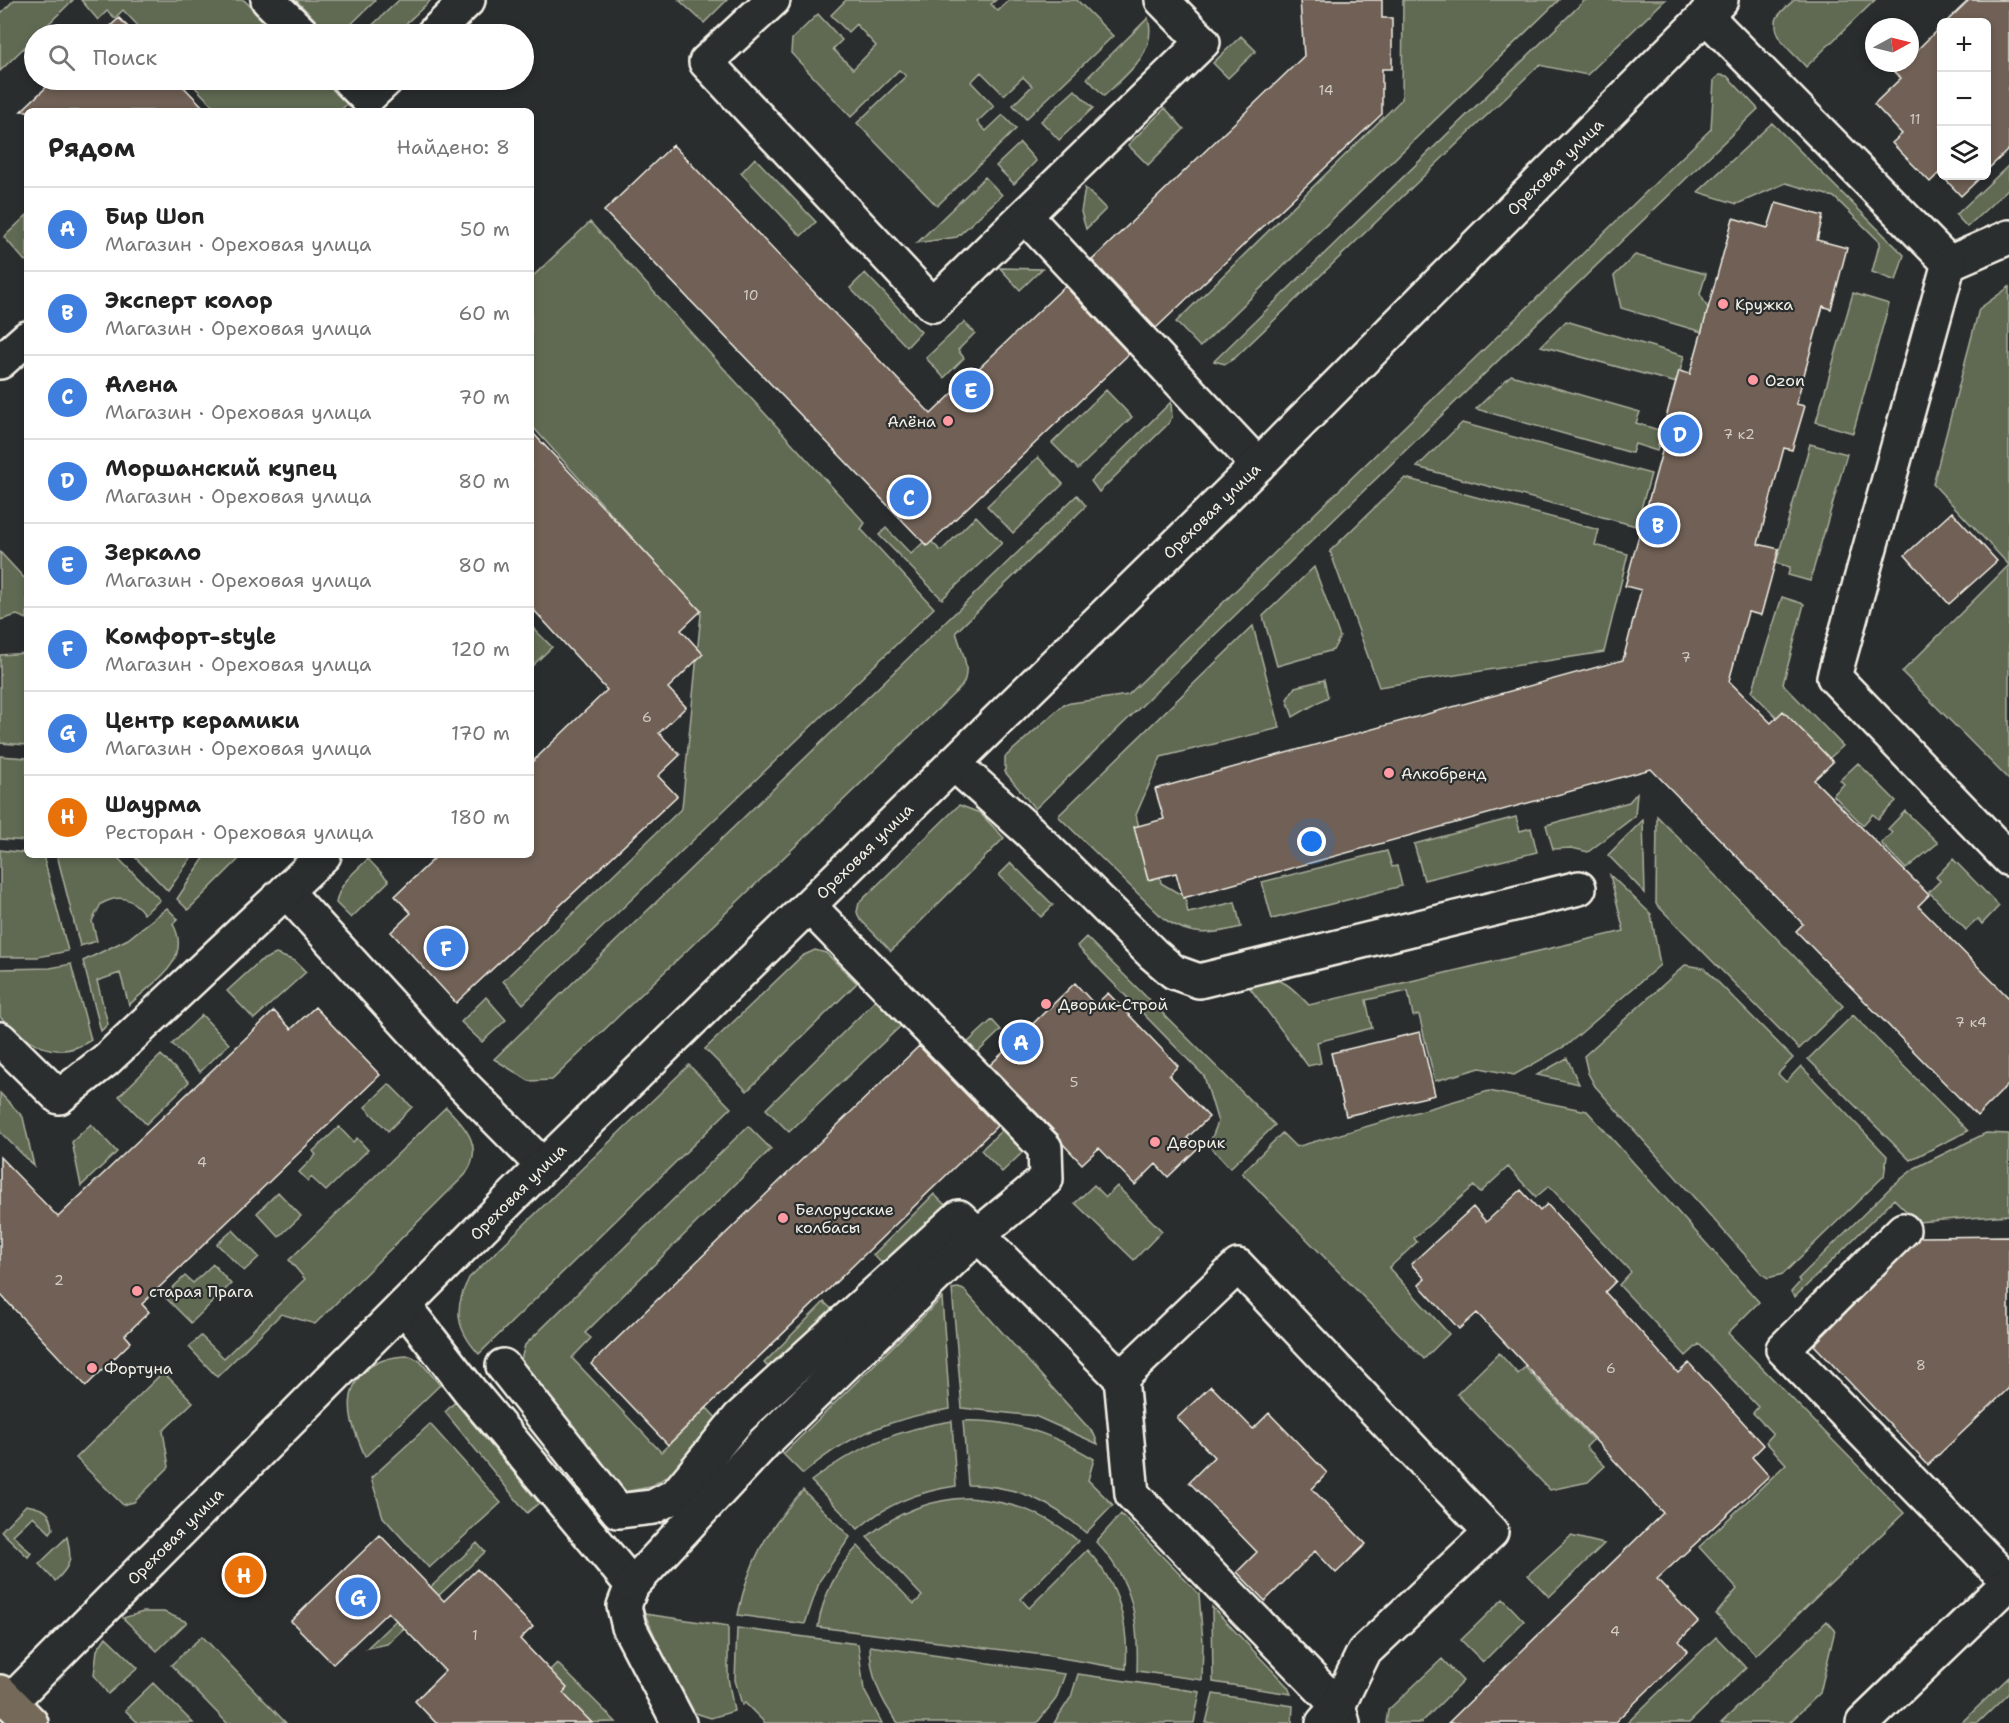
<!DOCTYPE html>
<html lang="ru">
<head>
<meta charset="utf-8">
<style>
  body { margin:0; font-family:"Shantell Sans",sans-serif; background:#f6f6f6; color:#222 }
  .controls { position:absolute; right:18px; top:18px; display:grid; overflow:hidden; border-radius:9px; box-shadow:0 3px 9px #0003 }
  .controls button { width:54px; height:54px; display:grid; place-items:center; padding:0; border:0; border-bottom:2px solid #e0e0e0; background:#fff; color:#222; font:30px sans-serif }
  .compass { position:absolute; left:1865px; top:18px; width:54px; height:54px; border-radius:50%; background:#fff; box-shadow:0 3px 9px #0003; rotate:83deg }
  .you { position:absolute; left:1312px; top:842px; width:21px; height:21px; margin:-15px; border:4px solid #fff; border-radius:50%; background:#1a73e8; box-shadow:0 0 0 9px #1a73e833 }
  .badge { display:grid; place-items:center; width:39px; height:39px; border-radius:50%; background:#b45309; color:#fff; font-size:20px; font-weight:700 }
  .pin { position:absolute; translate:-50% -50%; border:3px solid #fff; box-shadow:0 2px 6px #0006 }
  .list { margin:0; padding:0; list-style:none }
  h2 { display:flex; justify-content:space-between; align-items:center; height:78px; margin:0; padding:0 24px; font-size:26px }
  h2 small { font-size:20px; font-weight:400; color:#767676 }
  .list li { display:grid; grid-template-columns:39px 1fr auto; gap:18px; align-items:center; box-sizing:border-box; height:84px; padding:0 24px; border-top:2px solid #e0e0e0 }
  .list b { display:block; font-size:22px; white-space:nowrap }
  .list p { margin:0; font-size:20px; white-space:nowrap; color:#767676 }
  .list em { font-size:20px; font-style:normal; color:#767676 }
  .icon { flex:none; width:33px; height:33px; fill:none; stroke:currentColor; stroke-width:2; stroke-linecap:round; stroke-linejoin:round }
  .map { position:relative; flex:none; width:2009px; height:1723px; overflow:hidden }
  .search { position:absolute; background:#fff; box-shadow:0 3px 9px #0003; left:24px; top:24px; width:510px; height:66px; display:flex; align-items:center; gap:15px; box-sizing:border-box; padding:0 21px; border-radius:33px; color:#767676; font-size:22px }
  .panel { position:absolute; background:#fff; box-shadow:0 3px 9px #0003; left:24px; top:108px; width:510px; height:750px; border-radius:9px }
  .map>svg:first-child { display:block }
  .green { fill:#606b52; stroke:#aaae9d; stroke-width:1.5 }
  .building { fill:#6f6055; stroke:#f4f1e8; stroke-width:1.5 }
  .lines { fill:none; stroke-linecap:round; stroke-linejoin:round }
  .minor-casing { stroke:#f4f1e8; stroke-width:38 }
  .major-casing { stroke:#f4f1e8; stroke-width:38 }
  .minor { stroke:#2a2d2e; stroke-width:33 }
  .major { stroke:#746a5a; stroke-width:33 }
  .poi-dot { fill:#ff9aa2; stroke:#2a2d2e; stroke-width:2 }
  .labels { text-anchor:middle; stroke-width:4.5; stroke-linejoin:round; paint-order:stroke }
  .number-label { font-size:14px; fill:#d3cdc3 }
  .street-label { font-size:16px; fill:#f4f1e8; stroke:#2a2d2e }
  .poi-label { font-size:16px; fill:#f4f1e8; stroke:#2a2d2e; text-anchor:start }
</style>
</head>
<body>
<div class="map">
<svg width="2009" height="1723" viewBox="0 0 2009 1723">
  <rect width="100%" height="100%" fill="#2a2d2e"/>
  <filter id="ink" filterUnits="userSpaceOnUse"><feTurbulence type="fractalNoise" baseFrequency=".0167" numOctaves="2"/><feDisplacementMap in="SourceGraphic" scale="12" xChannelSelector="R" yChannelSelector="G"/><feConvolveMatrix kernelMatrix="1 2 1 2 8 2 1 2 1" color-interpolation-filters="sRGB"/></filter>
  <g filter="url(#ink)">
    <path class="green" d="M14 0H73L38 34H34V38L0 71V14Z
      M81 0H244L278 34H146L123 10 115 18 107 11 98 20Z
      M296 0H374L375 1 341 34H329Z
      M399 0H431L395 34H363Z
      M679 0H727L704 23Z
      M846 0H996L991 4 998 11 1009 0H1077L1113 36 1026 119 1013 105 1032 86 1023 77 1004 95 981 72 971 82 994 106 977 122 986 131 1003 115 1016 129 937 206 857 123 906 76 899 70 851 117 791 53 792 39 818 14 842 40 833 49 853 69 876 46 856 24 848 32 831 15Z
      M1403 0H1559L1200 347 1176 322 1402 99Z
      M1585 0H1665L1587 75 1539 65 1235 358 1225 364 1214 361Z
      M1794 0H1875L1806 67C1796 55 1770 37 1777 18 1780 12 1789 5 1794 0Z
      M1148 18C1158 52 1126 75 1104 96L1087 78Z
      M1241 36 1256 51 1228 78 1213 63Z
      M1719 75 1727 76 1758 109 1035 809 1005 772V757L1064 704 1128 695 1711 129 1714 80Z
      M188 80H323L347 104 340 111H218Z
      M1075 90 1093 108 1059 140 1041 121Z
      M1165 108 1184 129 1148 165 1128 145Z
      M1772 123 1904 255 1896 281 1872 272 1880 242 1834 197 1786 183 1737 204 1698 192Z
      M1020 143 1036 161 1014 184 996 166Z
      M755 158 816 222 801 236 741 173Z
      M2009 165V188L1967 227 1956 215Z
      M985 177 1002 195 957 237 917 243Z
      M1085 188 1106 209 1086 229 1081 212Z
      M27 215V259L25 261 4 237Z
      M590 222 865 523 861 529 934 608 523 1004 503 981 682 808 701 614 531 425V278Z
      M1635 255 1706 274 1700 294 1709 310 1702 332 1621 308 1614 276Z
      M1000 268 1042 269 1020 290Z
      M865 273 921 332 907 347 850 288Z
      M2009 287V780L1902 672 2009 565 1933 484 1979 309Z
      M1853 293 1889 304 1853 433 1816 422Z
      M1566 321 1684 356 1677 383 1541 346Z
      M964 322 975 333 958 350 964 358 944 378 926 358Z
      M1511 375 1640 412 1636 423 1662 431 1657 451 1635 444 1632 453 1476 409Z
      M1106 390 1132 417 1078 469 1052 443Z
      M1171 402 1172 417 1168 424 1099 492 1091 481Z
      M1462 423 1651 474 1636 526 1417 467Z
      M1810 444 1847 454 1810 581 1788 575 1790 567 1776 563Z
      M1038 457 1063 484 1013 533 987 506Z
      M1405 478 1599 530 1595 545 1628 554 1604 652 1379 687 1330 551Z
      M1077 495 1086 506 956 632C961 650 973 671 961 687L552 1080 529 1081 494 1059Z
      M976 516 1002 543 942 599 879 535 886 528 911 554 928 538 941 551Z
      M0 552 27 581V619L17 615 0 620Z
      M1314 567 1340 637 1333 650 1277 666 1263 616Z
      M1782 597 1804 604 1783 684 1843 746 1823 764 1752 692Z
      M531 626 552 647 531 667Z
      M1253 626 1280 728 1161 757 1136 815 1151 877 1160 876 1161 883 1178 893 1184 892 1188 913 1235 902 1241 927C1210 935 1192 937 1164 919L1058 816Z
      M27 653V745L0 743V655Z
      M1324 680 1328 697 1293 717 1287 699 1295 687Z
      M0 756 27 758V841L0 839Z
      M1858 763 1896 801 1878 819 1873 814 1863 825 1833 795 1844 784 1840 780Z
      M1637 793 1635 816 1588 852 1572 848 1553 849 1546 825 1629 802Z
      M959 805 980 813 1004 838 891 951 859 918 857 912 859 903Z
      M1905 811 1938 843 1906 869 1881 843 1892 833 1888 829Z
      M1657 816 1843 1006 1799 1049 1656 904Z
      M1516 817 1520 831 1531 828 1537 852 1424 880 1414 844Z
      M1643 820 1645 893 1608 855Z
      M0 850 43 855 68 951 38 957H0Z
      M1387 851 1392 867 1397 866 1402 886 1272 919 1262 882Z
      M57 855H115L160 900 144 914C132 897 119 894 101 904L92 921 97 941 80 946Z
      M133 855H193L168 891Z
      M206 855H243L188 910 177 899Z
      M368 859 389 881 351 918 336 903C339 884 354 872 368 859Z
      M1953 859 1999 906 1982 924 1978 919 1966 930 1929 892 1940 881 1936 877Z
      M1011 863 1053 905 1041 917 999 875Z
      M1610 875 1651 914 1660 965 1567 1045 1514 1075 1480 1068 1435 1081 1419 1015 1413 1016 1408 991 1366 1000 1372 1028 1317 1042 1321 1063 1308 1066 1244 980C1280 976 1284 979 1309 1005L1624 931Z
      M167 908 178 919 173 924C193 961 153 982 129 1005L120 973 97 981 108 1024 101 1031 83 961 128 939Z
      M1086 937 1275 1125 1230 1168 1209 1145 1218 1122 1204 1076 1077 946Z
      M815 950 826 953 857 983 747 1091 705 1049 802 956Z
      M276 954 295 961 306 972 254 1019 227 991 260 961Z
      M71 964 91 1040C54 1064 28 1042 0 1017V969L50 968Z
      M1685 965 1704 968 1793 1058 1778 1074 1786 1082 1801 1066 1887 1156 1884 1176 1783 1274 1768 1278 1762 1274 1595 1086 1588 1073 1584 1056Z
      M882 994 908 1019 789 1132 766 1109Z
      M486 997 506 1020 482 1042 461 1022Z
      M202 1015 229 1044 200 1072 172 1044Z
      M1853 1015 1968 1131 1910 1160 1808 1059Z
      M992 1020 1001 1030 977 1053 967 1043Z
      M161 1055 189 1082 146 1124 119 1096Z
      M1567 1058 1579 1084 1537 1075Z
      M689 1065 731 1108 479 1354C456 1329 453 1309 469 1278Z
      M389 1084 412 1107 388 1131 365 1107Z
      M1489 1091 1587 1111 1759 1302 1728 1333 1904 1513 1756 1655 1716 1614 1737 1589 1699 1547 1786 1464 1766 1442 1773 1434 1753 1413 1758 1407 1699 1344 1686 1356 1619 1285 1631 1272 1549 1186 1536 1197 1508 1167 1480 1193 1474 1186 1414 1238 1417 1242 1389 1268 1449 1334 1424 1359 1242 1173 1282 1133 1296 1147Z
      M0 1093 23 1117 34 1166 0 1132Z
      M446 1107C466 1128 485 1147 465 1175L315 1324 281 1314 217 1377 189 1347 201 1336 224 1358 305 1279 289 1260Z
      M91 1124 117 1152 81 1186 72 1142Z
      M748 1126 771 1149 585 1333 591 1338 572 1358 661 1452 707 1408 722 1424 671 1474 650 1487 613 1494 520 1363 525 1345Z
      M339 1127 353 1142 357 1138 368 1150 326 1191 311 1177 308 1181 299 1172 316 1155 313 1151Z
      M1003 1129 1024 1151 1002 1172 981 1150Z
      M1986 1133 2009 1134V1215L1917 1222 1894 1199 1795 1297 1791 1292 1800 1282 1798 1279 1892 1186 1915 1168Z
      M1094 1185 1106 1197 1117 1186 1162 1231 1134 1260 1075 1203Z
      M278 1192 301 1216 279 1237 257 1213Z
      M934 1194 946 1206 886 1267 873 1255Z
      M233 1230 259 1257 244 1271 217 1244Z
      M213 1264 231 1284 191 1323 164 1296 185 1276 193 1283Z
      M958 1288 964 1290 1094 1434 1098 1444 1035 1416 962 1408 952 1289Z
      M942 1298 950 1409C896 1417 844 1436 803 1474L783 1454Z
      M824 1302 837 1314 776 1375 764 1363Z
      M1499 1353 1518 1374 1525 1367 1593 1440 1586 1447 1605 1466 1588 1482 1550 1490 1457 1394Z
      M410 1356 420 1361 440 1385 365 1457C361 1445 355 1434 352 1421 343 1379 371 1356 410 1356Z
      M163 1372 193 1402 163 1431 169 1467 134 1502 123 1505 76 1458Z
      M455 1402 539 1503 527 1513 445 1412Z
      M952 1421 956 1486C920 1491 886 1504 858 1529L811 1481C854 1448 898 1429 952 1421Z
      M963 1421C1011 1419 1054 1434 1094 1459L1088 1480 1113 1505 1086 1533C1051 1501 1015 1485 968 1485Z
      M430 1424 501 1503 429 1568 383 1517 371 1478Z
      M803 1490 850 1537 820 1580 805 1624 738 1615C748 1562 767 1530 803 1490Z
      M969 1498C1012 1502 1045 1512 1078 1541L1021 1599 1029 1608 1087 1550C1119 1584 1129 1623 1126 1669L1044 1655 818 1627C822 1598 837 1568 858 1546L914 1604 922 1596 867 1537C897 1512 930 1499 969 1498Z
      M26 1505C44 1509 51 1510 53 1529L50 1533 33 1516 13 1535 31 1553 28 1557 1 1531Z
      M1121 1514 1199 1594 1203 1642 1202 1680 1137 1671C1139 1620 1133 1580 1096 1542Z
      M1571 1536 1604 1544 1549 1597 1528 1575Z
      M67 1537C72 1559 72 1565 55 1581L39 1564Z
      M477 1543 485 1552 387 1644 367 1648Z
      M1503 1599 1524 1621 1483 1662 1461 1640Z
      M1212 1607 1288 1687 1291 1694 1213 1682Z
      M143 1612H164L187 1622 157 1651 123 1618Z
      M645 1614 728 1626V1678L734 1711 711 1718 692 1712 680 1693Z
      M1827 1621 1835 1630 1820 1693 1789 1723H1721Z
      M737 1628 858 1644 864 1690 882 1723H765L745 1703 742 1705 735 1680Z
      M202 1636 286 1723H227L171 1665Z
      M106 1637 138 1668 108 1694 94 1675 97 1650Z
      M1716 1637 1746 1668 1689 1723H1627Z
      M870 1646 1065 1674 1056 1699 1037 1723H898C880 1700 870 1675 870 1646Z
      M1442 1659 1463 1681 1421 1723H1386L1388 1710Z
      M557 1663 616 1722 575 1723 536 1684Z
      M1078 1674 1200 1692 1194 1723H1054L1071 1697Z
      M2009 1677V1693L1978 1723H1961Z
      M153 1683 193 1723H138L125 1710Z
      M1213 1694 1293 1706 1292 1723H1206Z"/>
    <path class="building" d="M1300 0H1382V18H1392V69H1382V114L1156 328 1092 260 1304 56Z
      M1969 0H2009V149L1986 171V22H1946Z
      M119 18 135 34H102Z
      M1941 26V175L1939 173 1930 182 1892 143 1902 134 1874 104 1901 78 1894 72 1903 63H1910V57Z
      M54 80H177L207 111H21Z
      M673 145 931 414 1065 286 1129 354 927 546 604 211Z
      M1942 176H1982L1961 196Z
      M1776 203 1823 216 1817 240 1847 248 1831 309 1823 306 1796 404 1805 406 1792 450 1784 448 1758 544 1779 549 1761 615 1748 612 1729 681 1771 723 1783 711 1833 762 1814 780 1929 895 1918 906 2009 998V1084L1977 1116 1796 931 1803 924 1651 769 1183 898 1176 873 1148 880 1134 827 1164 819 1155 789 1623 660 1641 590 1625 586 1663 448 1658 446 1679 371 1690 374 1733 218 1768 228Z
      M531 431 701 611 681 630 703 654 668 688 686 707 659 733 680 755 658 776 677 796 456 1003 391 932 411 913 395 896 438 855H531V763L607 690 531 607Z
      M1952 512 1997 561 1949 604 1905 555Z
      M1075 983 1095 1005 1108 993 1178 1066 1169 1075 1209 1117 1187 1138 1198 1148 1168 1177 1156 1164 1135 1185 1099 1148 1082 1164 1062 1143 1058 1135 990 1065Z
      M315 1007 380 1075 142 1304 149 1312 125 1335 131 1342 86 1386 0 1294V1157L58 1217 274 1011 291 1029Z
      M1420 1032 1435 1095 1346 1116 1331 1053Z
      M919 1046 997 1126 668 1445 591 1364Z
      M1521 1190 1540 1211 1547 1204 1616 1281 1605 1292 1678 1373 1689 1363 1764 1445 1752 1457 1769 1476 1657 1579 1698 1622 1679 1641 1688 1651 1614 1723H1448L1663 1513 1477 1313 1459 1329 1419 1285 1425 1279 1411 1264 1473 1207 1486 1222Z
      M2009 1236V1388L1928 1465 1814 1345 1920 1237Z
      M1211 1386 1253 1429 1269 1413 1327 1473 1312 1489 1366 1544 1336 1573 1315 1551 1265 1601 1237 1572 1257 1552 1189 1482 1214 1457 1177 1418Z
      M380 1535 444 1601 477 1569 533 1627 520 1639 567 1688 563 1693 592 1723H436L415 1701 445 1671 388 1612 333 1664 291 1621Z"/>
    <g class="lines">
      <g class="minor-casing">
        <g id="minor">
          <path d="M268 0 303 34"/>
          <path d="M773 0 706 62 933 305 1203 42 1162 0"/>
          <path d="M1705 15 1949 263 2009 237"/>
          <path d="M433 34 468 0"/>
          <path d="M349 80 367 98 386 80"/>
          <path d="M1026 217 1258 465"/>
          <path d="M1949 263 1834 677 2009 859"/>
          <path d="M0 362 27 338"/>
          <path d="M954 764 1029 831 1153 954 1174 972 1199 981 1579 888"/>
          <path d="M324 855 286 891 459 1081 543 1166"/>
          <path d="M0 1039 59 1097 106 1060 286 891"/>
          <path d="M1903 1230 1783 1349 2009 1582"/>
          <path d="M404 1306 470 1391 632 1585 624 1606 629 1627 679 1723"/>
          <path d="M503 1366 618 1511 653 1507 676 1495 739 1418 959 1217 978 1235 1046 1179 1045 1148 809 906"/>
          <path d="M1121 1378 1132 1494 1338 1706 1343 1723"/>
          <path d="M632 1585 764 1443 978 1235 1121 1378 1238 1266 1491 1532 1364 1652 1338 1706 1323 1723"/>
          <path id="s1" d="M10 1702 543 1166 1258 465 1721 0"/>
          <path d="M1863 1723 2009 1582"/>
        </g>
      </g>
      <g class="major-casing">
        <path id="major" d="M0 1692 31 1723"/>
      </g>
      <use href="#minor" class="minor"/>
      <use href="#major" class="major"/>
    </g>
  </g>
  <g class="poi-dot">
    <circle cx="1723" cy="304" r="6"/>
    <circle cx="1753" cy="380" r="6"/>
    <circle cx="948" cy="421" r="6"/>
    <circle cx="1389" cy="773" r="6"/>
    <circle cx="1046" cy="1004" r="6"/>
    <circle cx="1155" cy="1142" r="6"/>
    <circle cx="783" cy="1218" r="6"/>
    <circle cx="137" cy="1291" r="6"/>
    <circle cx="92" cy="1368" r="6"/>
  </g>
  <g class="labels">
    <g class="number-label">
      <text x="1326" y="95">14</text>
      <text x="1915" y="124">11</text>
      <text x="751" y="300">10</text>
      <text x="1739" y="439">7 к2</text>
      <text x="1686" y="662">7</text>
      <text x="647" y="722">6</text>
      <text x="1971" y="1027">7 к4</text>
      <text x="1074" y="1087">5</text>
      <text x="202" y="1167">4</text>
      <text x="59" y="1285">2</text>
      <text x="1921" y="1370">8</text>
      <text x="1611" y="1373">6</text>
      <text x="1615" y="1636">4</text>
      <text x="475" y="1640">1</text>
    </g>
    <g class="street-label">
      <text dy="6" stroke="none"><textPath href="#s1" startOffset="2178">Ореховая улица</textPath></text>
      <text dy="6" stroke="none"><textPath href="#s1" startOffset="1692">Ореховая улица</textPath></text>
      <text dy="6" stroke="none"><textPath href="#s1" startOffset="1206">Ореховая улица</textPath></text>
      <text dy="6" stroke="none"><textPath href="#s1" startOffset="720">Ореховая улица</textPath></text>
      <text dy="6" stroke="none"><textPath href="#s1" startOffset="234">Ореховая улица</textPath></text>
    </g>
    <g class="poi-label">
      <text x="1735" y="310">Кружка</text>
      <text x="1765" y="386">Ozon</text>
      <text x="936" y="427" text-anchor="end">Алёна</text>
      <text x="1401" y="779">Алкобренд</text>
      <text x="1058" y="1010">Дворик-Строй</text>
      <text x="1167" y="1148">Дворик</text>
      <text x="795" y="1215">Белорусские<tspan x="795" dy="18">колбасы</tspan></text>
      <text x="149" y="1297">старая Прага</text>
      <text x="104" y="1374">Фортуна</text>
    </g>
  </g>
</svg>
<div class="controls">
<button>+</button>
<button>−</button>
<button><svg class="icon" aria-label="layers" viewBox="0 0 24 24"><path d="M12 4l9 5-9 5-9-5zM3 14l9 5 9-5"/></svg></button>
</div>
<svg class="compass" viewBox="-18 -18 36 36"><path d="M0-13l5 13h-10z" fill="#e53935"/><path d="M0 13l5-13h-10z" fill="#767676"/></svg>
<div class="you"></div>
<div class="pin badge" style="left:1021px;top:1042px;background:#3f7fe0">A</div>
<div class="pin badge" style="left:1658px;top:525px;background:#3f7fe0">B</div>
<div class="pin badge" style="left:909px;top:497px;background:#3f7fe0">C</div>
<div class="pin badge" style="left:1680px;top:434px;background:#3f7fe0">D</div>
<div class="pin badge" style="left:971px;top:390px;background:#3f7fe0">E</div>
<div class="pin badge" style="left:446px;top:948px;background:#3f7fe0">F</div>
<div class="pin badge" style="left:358px;top:1597px;background:#3f7fe0">G</div>
<div class="pin badge" style="left:244px;top:1575px;background:#e8710a">H</div>
<div class="search"><svg class="icon" aria-label="search" viewBox="0 0 24 24"><circle cx="10" cy="10" r="6"/><path d="M15 15l6 6"/></svg>Поиск</div>
<section class="panel">
<h2>Рядом<small>Найдено: 8</small></h2>
<ul class="list">
<li><span class="badge" style="background:#3f7fe0">A</span><div><b>Бир Шоп</b><p>Магазин · Ореховая улица</p></div><em>50 m</em></li>
<li><span class="badge" style="background:#3f7fe0">B</span><div><b>Эксперт колор</b><p>Магазин · Ореховая улица</p></div><em>60 m</em></li>
<li><span class="badge" style="background:#3f7fe0">C</span><div><b>Алена</b><p>Магазин · Ореховая улица</p></div><em>70 m</em></li>
<li><span class="badge" style="background:#3f7fe0">D</span><div><b>Моршанский купец</b><p>Магазин · Ореховая улица</p></div><em>80 m</em></li>
<li><span class="badge" style="background:#3f7fe0">E</span><div><b>Зеркало</b><p>Магазин · Ореховая улица</p></div><em>80 m</em></li>
<li><span class="badge" style="background:#3f7fe0">F</span><div><b>Комфорт-style</b><p>Магазин · Ореховая улица</p></div><em>120 m</em></li>
<li><span class="badge" style="background:#3f7fe0">G</span><div><b>Центр керамики</b><p>Магазин · Ореховая улица</p></div><em>170 m</em></li>
<li><span class="badge" style="background:#e8710a">H</span><div><b>Шаурма</b><p>Ресторан · Ореховая улица</p></div><em>180 m</em></li>
</ul>
</section>
</div>
</body>
</html>
